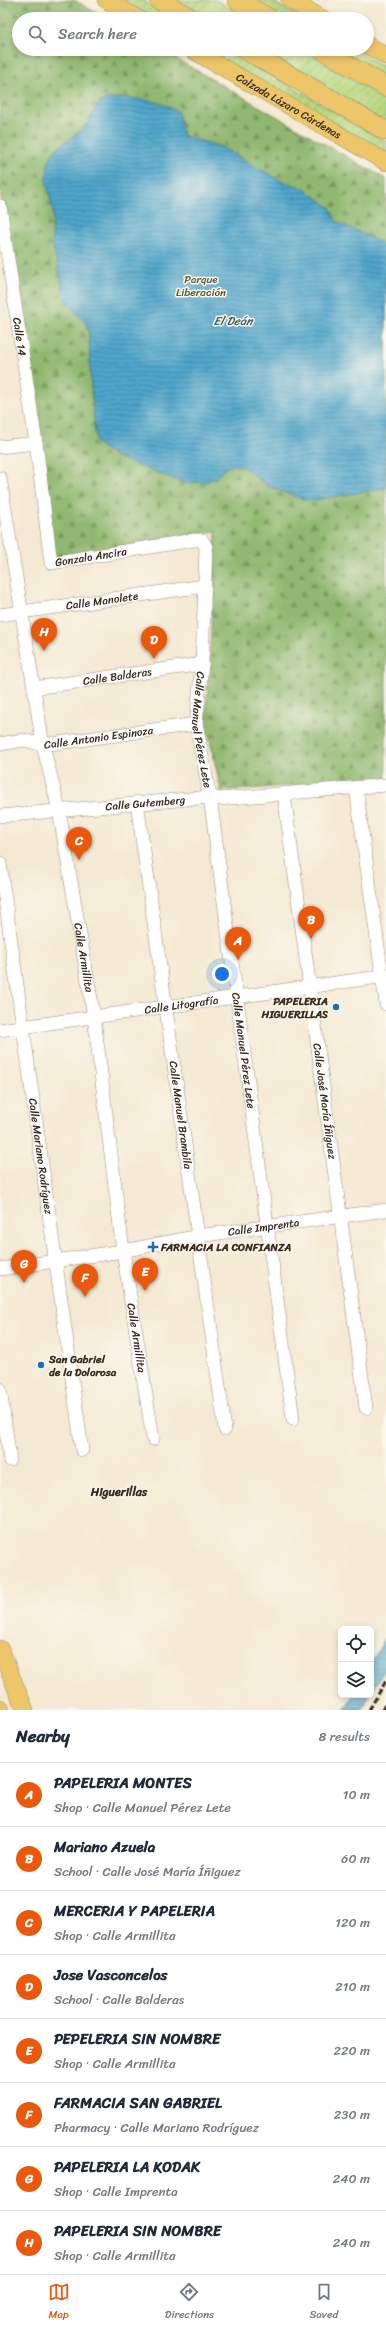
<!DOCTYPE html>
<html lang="en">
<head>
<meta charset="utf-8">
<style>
  body { margin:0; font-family:Sriracha,sans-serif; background:#f2f2f3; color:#1f2937 }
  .controls { position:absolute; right:12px; bottom:12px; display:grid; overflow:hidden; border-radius:6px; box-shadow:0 2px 6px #0003 }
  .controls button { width:36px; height:36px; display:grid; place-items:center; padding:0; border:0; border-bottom:1px solid #e0e1e3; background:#fff; color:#1f2937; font:20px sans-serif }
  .you { position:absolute; left:222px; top:974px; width:14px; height:14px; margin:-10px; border:3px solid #fff; border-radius:50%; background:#1a73e8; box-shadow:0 0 0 6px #1a73e833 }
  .badge { display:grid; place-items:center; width:26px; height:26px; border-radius:50%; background:#ea580c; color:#fff; font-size:13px; font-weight:700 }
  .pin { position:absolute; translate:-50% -33px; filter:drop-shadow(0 1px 2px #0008) }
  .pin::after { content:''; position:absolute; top:21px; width:14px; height:12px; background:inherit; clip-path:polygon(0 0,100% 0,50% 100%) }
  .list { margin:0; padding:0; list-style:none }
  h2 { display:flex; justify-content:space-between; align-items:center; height:52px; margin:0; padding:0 16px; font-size:17px }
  h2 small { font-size:13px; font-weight:400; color:#747a83 }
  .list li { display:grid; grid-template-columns:26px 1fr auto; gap:12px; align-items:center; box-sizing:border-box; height:64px; padding:0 16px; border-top:1px solid #e0e1e3 }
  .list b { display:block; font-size:15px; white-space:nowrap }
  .list p { margin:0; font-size:13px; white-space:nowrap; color:#747a83 }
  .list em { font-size:13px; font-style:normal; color:#747a83 }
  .icon { flex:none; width:22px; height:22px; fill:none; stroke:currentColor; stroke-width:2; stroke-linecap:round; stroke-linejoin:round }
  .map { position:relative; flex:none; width:386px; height:1710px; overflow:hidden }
  .search { position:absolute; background:#fff; box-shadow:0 2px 6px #0003; left:12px; right:12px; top:12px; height:44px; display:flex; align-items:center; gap:10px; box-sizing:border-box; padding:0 14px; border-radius:22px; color:#747a83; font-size:15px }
  .sheet { height:564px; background:#fff }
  nav { display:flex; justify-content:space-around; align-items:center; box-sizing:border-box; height:56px; border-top:1px solid #e0e1e3; background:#fff; font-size:11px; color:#747a83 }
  nav a { display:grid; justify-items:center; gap:2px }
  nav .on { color:#ea580c }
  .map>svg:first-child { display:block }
  .forest { fill:url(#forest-firs); stroke:#667146 }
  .garden { fill:url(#garden-furrows); stroke:#788150 }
  .water { fill:url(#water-rules); stroke:#446874 }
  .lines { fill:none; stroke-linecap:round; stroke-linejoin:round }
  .minor-casing { stroke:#988a78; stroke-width:14 }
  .major-casing { stroke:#988a78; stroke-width:18 }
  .highway-casing { stroke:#988a78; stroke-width:20 }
  .minor { stroke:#fff; stroke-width:13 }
  .major { stroke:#ecc669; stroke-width:17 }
  .highway { stroke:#ecc669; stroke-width:19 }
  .rail { stroke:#3b2a1e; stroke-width:3; stroke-dasharray:6 3; stroke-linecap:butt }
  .poi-dot { fill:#1f6fb2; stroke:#fbf7ec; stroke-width:1.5 }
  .labels { text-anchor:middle; stroke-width:3; stroke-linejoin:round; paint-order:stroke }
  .street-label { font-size:11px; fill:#3b2a1e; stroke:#fbf7ec }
  .park-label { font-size:11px; fill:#5a5637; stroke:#fbf7ec }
  .poi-label { font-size:11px; font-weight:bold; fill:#3b2a1e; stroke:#fbf7ec; text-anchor:start }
  .water-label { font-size:12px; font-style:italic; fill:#435b63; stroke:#fbf7ec }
  .neighbourhood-label { font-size:12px; font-weight:bold; fill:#3b2a1e; stroke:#fbf7ec }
</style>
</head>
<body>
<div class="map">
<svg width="386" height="1710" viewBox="0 0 386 1710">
  <defs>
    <pattern id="forest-firs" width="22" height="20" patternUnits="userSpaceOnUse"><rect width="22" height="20" fill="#90b86f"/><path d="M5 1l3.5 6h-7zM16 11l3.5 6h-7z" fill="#77965b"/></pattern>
    <pattern id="garden-furrows" width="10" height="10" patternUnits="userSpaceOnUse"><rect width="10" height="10" fill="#b6d881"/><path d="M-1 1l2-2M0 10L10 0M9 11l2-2" fill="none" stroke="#9dba6f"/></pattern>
    <pattern id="water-rules" width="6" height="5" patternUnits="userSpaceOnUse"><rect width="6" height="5" fill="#4ea5cb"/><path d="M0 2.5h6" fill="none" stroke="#4287a4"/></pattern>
  </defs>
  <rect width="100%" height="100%" fill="#fbf7ec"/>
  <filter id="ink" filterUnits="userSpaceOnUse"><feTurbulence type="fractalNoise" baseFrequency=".025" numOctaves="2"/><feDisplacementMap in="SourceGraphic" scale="8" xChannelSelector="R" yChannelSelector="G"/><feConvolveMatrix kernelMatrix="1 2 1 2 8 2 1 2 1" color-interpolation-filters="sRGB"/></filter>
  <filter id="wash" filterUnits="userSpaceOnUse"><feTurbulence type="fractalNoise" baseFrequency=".012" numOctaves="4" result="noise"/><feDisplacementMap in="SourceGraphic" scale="16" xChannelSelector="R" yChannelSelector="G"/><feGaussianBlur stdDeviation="0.9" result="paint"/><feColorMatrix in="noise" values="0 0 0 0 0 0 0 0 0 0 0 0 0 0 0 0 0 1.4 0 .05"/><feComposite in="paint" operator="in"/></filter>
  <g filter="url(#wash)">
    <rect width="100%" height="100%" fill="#f4e9d2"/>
    <path class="forest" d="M0 0H74L107 19H19V49H159L386 179V779L221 791 206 722 216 531 54 557 0 191Z"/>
    <path class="garden" d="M118 0H142L175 19H151Z
      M171 0H216L248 19H204Z
      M245 0H270L303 19H277Z
      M203 49H226L386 141V154Z
      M256 49H300L386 99V124Z
      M329 49H354L386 68V83Z"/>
    <path class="water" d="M105 99C130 97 157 98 178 112L183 136 219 146 282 181 303 188 330 207 336 221 386 245V488L309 501 269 487 245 468 234 465 225 468 217 477 206 482 184 483 116 457 96 443 90 374 89 331 85 322 68 305 65 299 52 241 53 211 46 181 49 160 55 150 85 127 99 103Z
      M386 1637V1668L371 1694V1663Z
      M353 1695H370L362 1710H344Z"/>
  </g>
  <g filter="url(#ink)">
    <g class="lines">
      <g class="minor-casing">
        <g id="minor">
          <path id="s1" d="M0 206 36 443 51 563 194 540H202L206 547 202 664 196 724 210 797 293 1419"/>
          <path d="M0 447 36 443"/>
          <path id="s2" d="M0 478 43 745 59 810 94 1017 123 1251 153 1439"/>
          <path id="s3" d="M0 615 204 586"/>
          <path id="s4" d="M34 688 202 664"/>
          <path id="s5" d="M0 744 24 740 43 745 196 724"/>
          <path d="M356 788 386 1004"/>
          <path id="s6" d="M284 794 366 1408"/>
          <path id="s7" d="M137 802 225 1429"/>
          <path id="s8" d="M0 816 210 797 219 799 386 785"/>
          <path id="s9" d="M0 863 82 1450"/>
          <path id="s10" d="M0 1030 386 976"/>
          <path id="s11" d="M0 1269 123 1251 198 1236 386 1210"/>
          <path d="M0 1389 10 1460"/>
        </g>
      </g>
      <g class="major-casing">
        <g id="major">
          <path d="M106 0 139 19"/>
          <path d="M290 0 323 19"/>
          <path d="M367 45 386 56"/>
          <path id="s12" d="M191 49 386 162"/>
          <path d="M0 1649 25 1710"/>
          <path d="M0 1708 1 1710"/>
        </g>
      </g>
      <g class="highway-casing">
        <path id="highway" d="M159 0 192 19
          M237 0 270 19
          M244 49 386 131
          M321 49 386 87"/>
      </g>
      <use href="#minor" class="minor"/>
      <use href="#major" class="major"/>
      <use href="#highway" class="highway"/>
      <path class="rail" d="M369 1710 386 1681
        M382 1710 386 1703"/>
    </g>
  </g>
  <g class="poi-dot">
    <circle cx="336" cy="1007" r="4"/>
    <path d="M151 1241h4v4h4v4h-4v4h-4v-4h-4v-4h4z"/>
    <circle cx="41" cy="1365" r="4"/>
  </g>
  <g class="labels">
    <g class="street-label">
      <text dy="4" stroke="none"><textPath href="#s12" startOffset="113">Calzada Lázaro Cárdenas</textPath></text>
      <text dy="4" stroke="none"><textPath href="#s1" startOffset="132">Calle 14</textPath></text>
      <text dy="4" stroke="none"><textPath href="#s1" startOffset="401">Gonzalo Ancira</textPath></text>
      <text dy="4" stroke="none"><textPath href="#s3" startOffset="103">Calle Manolete</textPath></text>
      <text dy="4" stroke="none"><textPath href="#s4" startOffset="84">Calle Balderas</textPath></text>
      <text dy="4" stroke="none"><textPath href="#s1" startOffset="705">Calle Manuel Pérez Lete</textPath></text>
      <text dy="4" stroke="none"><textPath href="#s5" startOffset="100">Calle Antonio Espinoza</textPath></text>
      <text dy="4" stroke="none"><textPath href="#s8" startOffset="146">Calle Gutemberg</textPath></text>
      <text dy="4" stroke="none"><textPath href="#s2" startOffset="487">Calle Armillita</textPath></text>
      <text dy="4" stroke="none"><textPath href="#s10" startOffset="183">Calle Litografía</textPath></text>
      <text dy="4" stroke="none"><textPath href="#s1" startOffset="1029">Calle Manuel Pérez Lete</textPath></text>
      <text dy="4" stroke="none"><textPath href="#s6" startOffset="310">Calle José María Íñiguez</textPath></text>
      <text dy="4" stroke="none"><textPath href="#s7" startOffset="316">Calle Manuel Brambila</textPath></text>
      <text dy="4" stroke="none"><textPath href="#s9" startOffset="296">Calle Mariano Rodríguez</textPath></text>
      <text dy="4" stroke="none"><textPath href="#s11" startOffset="267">Calle Imprenta</textPath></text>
      <text dy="4" stroke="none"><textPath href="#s2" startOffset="871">Calle Armillita</textPath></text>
    </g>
    <g class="park-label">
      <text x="201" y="283">Parque<tspan x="201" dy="13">Liberación</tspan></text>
    </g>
    <g class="poi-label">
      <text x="328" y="1005" text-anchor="end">PAPELERIA<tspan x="328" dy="13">HIGUERILLAS</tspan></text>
      <text x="161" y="1251">FARMACIA LA CONFIANZA</text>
      <text x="49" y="1363">San Gabriel<tspan x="49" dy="13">de la Dolorosa</tspan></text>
    </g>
    <g class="water-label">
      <text x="233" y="325">El Deán</text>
    </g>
    <g class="neighbourhood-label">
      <text x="119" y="1496">Higuerillas</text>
    </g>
  </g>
</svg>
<div class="controls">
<button><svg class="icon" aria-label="locate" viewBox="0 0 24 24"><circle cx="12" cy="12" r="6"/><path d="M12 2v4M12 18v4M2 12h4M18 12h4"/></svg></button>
<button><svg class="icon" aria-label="layers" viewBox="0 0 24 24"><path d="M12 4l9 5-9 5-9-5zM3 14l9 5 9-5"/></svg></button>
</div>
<div class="you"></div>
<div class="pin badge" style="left:238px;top:960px">A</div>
<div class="pin badge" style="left:311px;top:939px">B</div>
<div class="pin badge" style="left:79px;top:860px">C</div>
<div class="pin badge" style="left:154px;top:659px">D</div>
<div class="pin badge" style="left:145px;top:1291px">E</div>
<div class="pin badge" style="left:85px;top:1297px">F</div>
<div class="pin badge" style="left:24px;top:1283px">G</div>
<div class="pin badge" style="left:44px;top:651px">H</div>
<div class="search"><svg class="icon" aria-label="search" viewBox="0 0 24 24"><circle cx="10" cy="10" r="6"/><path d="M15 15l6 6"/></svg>Search here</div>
</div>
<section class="sheet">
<h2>Nearby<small>8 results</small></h2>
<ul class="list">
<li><span class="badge">A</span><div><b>PAPELERIA MONTES</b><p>Shop · Calle Manuel Pérez Lete</p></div><em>10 m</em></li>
<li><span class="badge">B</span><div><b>Mariano Azuela</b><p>School · Calle José María Íñiguez</p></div><em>60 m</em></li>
<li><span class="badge">C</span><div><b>MERCERIA Y PAPELERIA</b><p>Shop · Calle Armillita</p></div><em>120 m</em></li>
<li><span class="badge">D</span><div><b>Jose Vasconcelos</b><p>School · Calle Balderas</p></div><em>210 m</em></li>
<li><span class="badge">E</span><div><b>PEPELERIA SIN NOMBRE</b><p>Shop · Calle Armillita</p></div><em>220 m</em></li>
<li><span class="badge">F</span><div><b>FARMACIA SAN GABRIEL</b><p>Pharmacy · Calle Mariano Rodríguez</p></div><em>230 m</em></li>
<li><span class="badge">G</span><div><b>PAPELERIA LA KODAK</b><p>Shop · Calle Imprenta</p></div><em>240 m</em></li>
<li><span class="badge">H</span><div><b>PAPELERIA SIN NOMBRE</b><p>Shop · Calle Armillita</p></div><em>240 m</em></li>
</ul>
</section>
<nav>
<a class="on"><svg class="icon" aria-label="map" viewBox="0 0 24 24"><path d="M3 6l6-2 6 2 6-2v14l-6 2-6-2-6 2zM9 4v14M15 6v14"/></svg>Map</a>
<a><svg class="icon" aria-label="directions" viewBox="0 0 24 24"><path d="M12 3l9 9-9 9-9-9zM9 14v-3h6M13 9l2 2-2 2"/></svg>Directions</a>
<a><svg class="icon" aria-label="saved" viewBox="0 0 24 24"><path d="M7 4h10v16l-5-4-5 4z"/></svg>Saved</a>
</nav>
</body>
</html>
